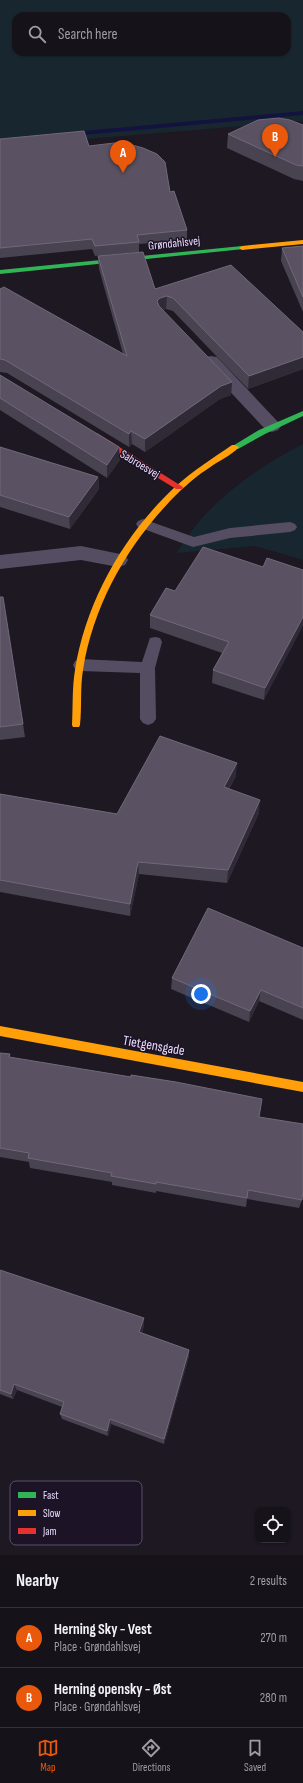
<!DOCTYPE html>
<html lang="en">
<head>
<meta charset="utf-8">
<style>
  body { margin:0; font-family:"Sofia Sans Condensed",sans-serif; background:#1f1b23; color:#f1f3f6 }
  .controls { position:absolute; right:12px; bottom:12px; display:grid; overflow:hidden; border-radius:8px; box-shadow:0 1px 3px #0004 }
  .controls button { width:36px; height:36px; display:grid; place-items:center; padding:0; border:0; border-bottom:1px solid #353239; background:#16121a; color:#f1f3f6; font:20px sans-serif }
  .you { position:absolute; left:201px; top:994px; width:14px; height:14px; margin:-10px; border:3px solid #fff; border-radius:50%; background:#1a73e8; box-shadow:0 0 0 6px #1a73e833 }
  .badge { display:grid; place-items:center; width:26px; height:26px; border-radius:50%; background:#ea580c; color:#fff; font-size:13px; font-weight:700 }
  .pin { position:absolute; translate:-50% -33px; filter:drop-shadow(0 1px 2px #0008) }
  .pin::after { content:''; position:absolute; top:21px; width:14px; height:12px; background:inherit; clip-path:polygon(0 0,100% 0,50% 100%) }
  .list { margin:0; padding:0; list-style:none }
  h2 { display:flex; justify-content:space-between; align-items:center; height:52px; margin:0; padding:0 16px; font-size:17px }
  h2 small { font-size:13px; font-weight:400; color:#9e9ea2 }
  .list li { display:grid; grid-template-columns:26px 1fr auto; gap:12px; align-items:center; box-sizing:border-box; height:60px; padding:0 16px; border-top:1px solid #353239 }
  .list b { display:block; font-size:15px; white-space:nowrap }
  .list p { margin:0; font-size:13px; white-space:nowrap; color:#9e9ea2 }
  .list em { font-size:13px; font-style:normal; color:#9e9ea2 }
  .icon { flex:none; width:22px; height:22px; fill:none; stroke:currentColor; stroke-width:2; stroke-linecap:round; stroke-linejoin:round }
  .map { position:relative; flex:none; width:303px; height:1555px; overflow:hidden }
  .search { position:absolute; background:#16121a; box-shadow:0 1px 3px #0004; left:12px; right:12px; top:12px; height:44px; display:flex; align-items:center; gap:10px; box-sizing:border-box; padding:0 14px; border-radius:12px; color:#9e9ea2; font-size:15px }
  .sheet { height:172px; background:#16121a }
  nav { display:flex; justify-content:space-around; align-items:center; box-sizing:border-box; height:56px; border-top:1px solid #353239; background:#16121a; font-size:11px; color:#9e9ea2 }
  nav a { display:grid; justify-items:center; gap:2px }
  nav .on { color:#ea580c }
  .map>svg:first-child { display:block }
  .green { fill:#18272f; fill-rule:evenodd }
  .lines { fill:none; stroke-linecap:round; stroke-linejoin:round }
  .stream { fill:#12143f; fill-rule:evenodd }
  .lane { fill:#554e62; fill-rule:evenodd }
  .street { fill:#554e62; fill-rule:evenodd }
  .fast { fill:#30b455; fill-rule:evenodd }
  .slow { fill:#ff9f0a; fill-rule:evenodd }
  .jam { fill:#e5322d; fill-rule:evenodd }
  .wall { fill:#494250 }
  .shaded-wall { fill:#302a36 }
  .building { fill:#5a5262; stroke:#71687a }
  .labels { text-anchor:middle; stroke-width:3; stroke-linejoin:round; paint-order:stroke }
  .far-street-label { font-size:12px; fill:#eaddfb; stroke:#1d1327 }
  .street-label { font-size:14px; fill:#eaddfb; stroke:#1d1327 }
  .key { fill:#1d1327; stroke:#5a5067; stroke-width:1 }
  .key-label { font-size:11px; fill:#eaddfb }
</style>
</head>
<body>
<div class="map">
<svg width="303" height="1555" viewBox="0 0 303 1555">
  <rect width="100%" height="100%" fill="#1d1822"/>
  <path class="green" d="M0 0H303V121L0 146ZM16 16H287V52H16Z
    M303 444V560L255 546 176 553C185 541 193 527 204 516 232 486 266 463 303 444Z"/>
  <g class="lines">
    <path class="stream" d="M303 111V115L72 136 69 134 72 132Z"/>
    <path class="lane" d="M143 519 194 537 230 528 290 522 295 524 297 527 295 530 290 532 230 538 193 547 138 527 136 524 138 521Z
      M155 637 160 638 162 642 155 668 156 719 153 723 148 725 143 723 140 719V673L80 671 75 669 73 665 75 661 80 659 142 662 150 638Z"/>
    <path class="street" d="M211 356 217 357 278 422 281 426 278 430 272 432 266 430 205 365 203 361 205 357Z
      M81 546 125 555 128 560 125 565 118 567 81 560 0 569V555Z"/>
    <path class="fast" d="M242 246 245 248 244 249 0 274V270Z
      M303 411V416L265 434 238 449H235L231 447 259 430Z"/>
    <path class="slow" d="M303 240V244L242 250 239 248 242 246Z
      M232 445H235L239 447C231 456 218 461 209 468 199 474 189 483 180 491 131 539 94 601 83 670 80 688 82 707 80 725L79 727H73L72 725C73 707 72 688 75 670 86 601 124 534 176 486 193 471 213 458 232 445Z
      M0 1026 303 1082V1092L0 1036Z"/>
    <path class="jam" d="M91 433H97L183 487 182 489H176L91 437Z"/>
  </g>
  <path class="wall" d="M303 125V181L294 179 227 148 228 134Z
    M0 139 89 146 170 192 187 230V240L139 244V252L95 256 92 249 0 258Z
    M303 246V312L281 261 282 248Z
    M98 256 155 289 303 332V369L248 389 173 311 166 309 162 310 232 382 231 395 220 399 145 452 132 444 129 447 7 373 0 372V289L123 354 99 269Z
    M0 375 120 460 107 478 0 410Z
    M0 447 98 477 99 489 70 529 0 507Z
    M303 570 264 700 212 683 213 670 222 653 150 628V615L175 591Z
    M0 597 23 724 25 737 0 740Z
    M236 776 229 789 259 813 227 883 139 874 130 916 0 892V794L117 814Z
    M303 948V1020L259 1001 249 1022 171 989 172 978Z
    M0 1053 10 1054V1057L259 1117 302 1200 299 1208 247 1199 246 1207 156 1191V1193L112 1185V1182L30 1168 29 1162 0 1157Z
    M0 1270 144 1325 142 1333 189 1350V1356L164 1444 111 1424 108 1436 62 1419 60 1414 62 1407 17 1390 13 1399 0 1394Z"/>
  <path class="shaded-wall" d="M167 296 166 309 160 311 157 301 160 298Z
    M303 357V369L248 389 249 376Z
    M232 382 231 395 220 399 145 452V439L221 386Z
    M131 431 132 444 129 447V434Z
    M119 447 120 460 107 478V465Z
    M98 477 99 489 70 529 69 517Z
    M303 617V626L264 700 265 688Z
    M237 763 236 776 222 800 224 787Z
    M260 800 259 813 227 883 228 870Z
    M138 862 139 874 130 916V904Z
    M261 990 259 1001 249 1022 250 1011Z
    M144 1318V1325L140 1339 139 1332Z
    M189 1350V1356L164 1444V1439Z
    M14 1384 17 1390 13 1399 11 1394Z
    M110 1419 111 1424 108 1436 107 1431Z"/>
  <path class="building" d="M279 118 290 120 303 125V166L296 165 228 134 258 120Z
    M84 131 89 146 114 143 129 144 143 148 157 154 165 162 170 192 174 191 187 230 137 235 139 242 95 246 92 239 0 248V139Z
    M303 246V297L282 248Z
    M143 252 155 289 231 265 303 332V357L249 376 173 298 167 296 160 298 157 301 159 306 232 382 221 386 145 439 131 431 129 434 5 360 0 359V289L4 287 127 356 98 256Z
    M0 375 119 447 107 465 0 398Z
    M0 447 98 477 69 517 0 495Z
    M203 547 263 567 267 558 303 570V617L265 688 213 670 229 642 150 615 166 588 175 591Z
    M0 597H3L23 724 0 727Z
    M160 736 237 763 224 787 260 800 228 870 138 862 130 904 0 880V794L117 814Z
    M208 908 303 948V1008L261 990 250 1011 172 978Z
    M0 1053 10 1054 9 1057 131 1077V1075L176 1082 262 1099 259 1117 303 1124V1190L302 1200 248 1190 247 1198 156 1182V1184L111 1176 112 1173 28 1158 29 1153 0 1148Z
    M0 1270 144 1318 139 1332 189 1350 164 1439 110 1419 107 1431 60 1414 64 1402 14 1384 11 1394 0 1390Z"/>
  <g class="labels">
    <g class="far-street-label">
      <text transform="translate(174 243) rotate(-6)" y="4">Grøndahlsvej</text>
      <text transform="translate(140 464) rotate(31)" y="4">Sabroesvej</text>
    </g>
    <g class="street-label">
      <text transform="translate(154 1045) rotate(10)" y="5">Tietgensgade</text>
    </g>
  </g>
  <rect x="10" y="1481" width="132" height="64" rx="6" class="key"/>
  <rect x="18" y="1492" width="18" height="6" fill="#30b455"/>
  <rect x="18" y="1510" width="18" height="6" fill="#ff9f0a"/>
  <rect x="18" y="1528" width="18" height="6" fill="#e5322d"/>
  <g class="key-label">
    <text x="43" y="1499">Fast</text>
    <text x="43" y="1517">Slow</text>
    <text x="43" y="1535">Jam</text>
  </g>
</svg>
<div class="controls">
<button><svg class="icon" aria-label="locate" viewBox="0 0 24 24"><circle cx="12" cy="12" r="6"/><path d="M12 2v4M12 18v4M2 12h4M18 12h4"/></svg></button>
</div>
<div class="you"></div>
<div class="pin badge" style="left:123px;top:173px">A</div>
<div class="pin badge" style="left:275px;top:157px">B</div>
<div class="search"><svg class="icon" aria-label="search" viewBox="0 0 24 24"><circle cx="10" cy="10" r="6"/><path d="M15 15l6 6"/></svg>Search here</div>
</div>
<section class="sheet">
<h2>Nearby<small>2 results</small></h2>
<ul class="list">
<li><span class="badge">A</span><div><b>Herning Sky - Vest</b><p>Place · Grøndahlsvej</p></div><em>270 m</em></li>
<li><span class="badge">B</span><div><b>Herning opensky - Øst</b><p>Place · Grøndahlsvej</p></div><em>280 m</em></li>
</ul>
</section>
<nav>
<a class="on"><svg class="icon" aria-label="map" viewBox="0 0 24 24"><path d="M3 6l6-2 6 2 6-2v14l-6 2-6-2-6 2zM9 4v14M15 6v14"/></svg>Map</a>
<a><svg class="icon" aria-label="directions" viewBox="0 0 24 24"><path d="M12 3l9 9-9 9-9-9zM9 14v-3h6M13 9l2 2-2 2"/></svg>Directions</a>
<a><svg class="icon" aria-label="saved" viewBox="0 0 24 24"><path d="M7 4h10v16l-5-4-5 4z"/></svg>Saved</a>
</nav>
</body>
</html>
